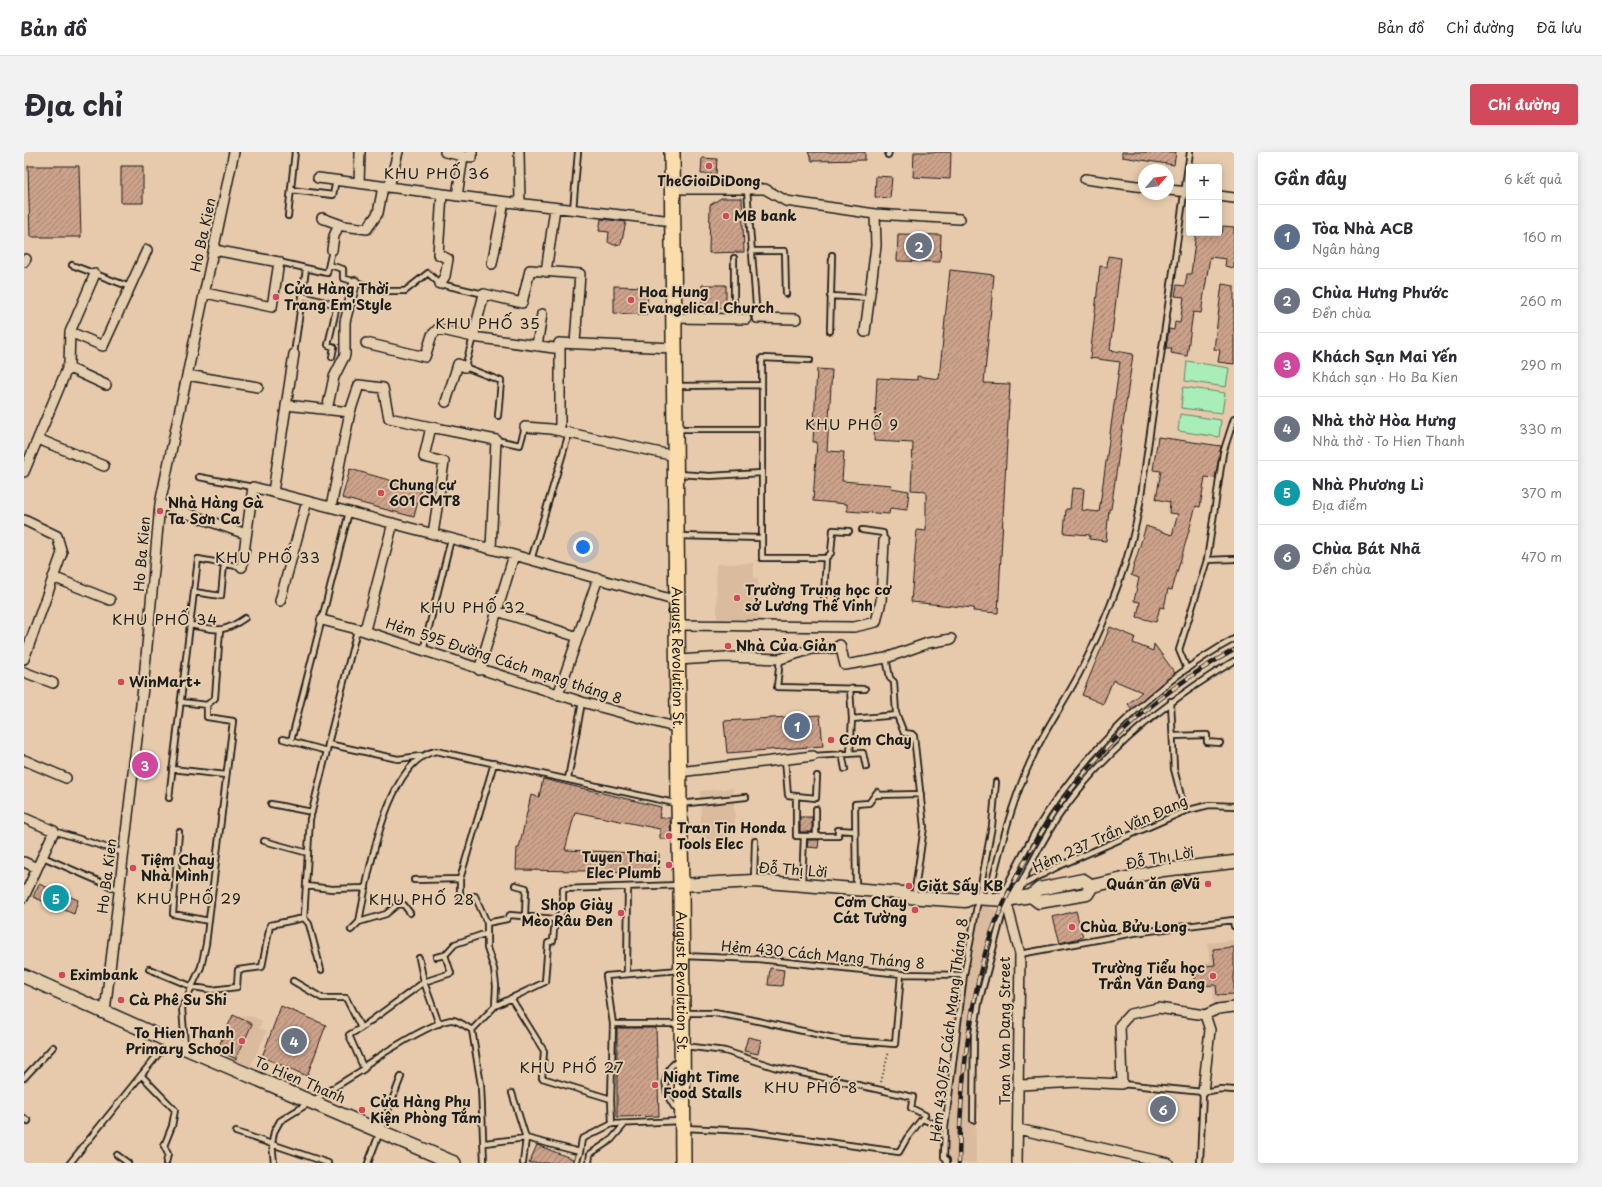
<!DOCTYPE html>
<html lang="vi">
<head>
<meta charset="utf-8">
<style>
  body { margin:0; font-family:"Playpen Sans",sans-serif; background:#f2f2f3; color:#2b2b33 }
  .controls { position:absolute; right:12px; top:12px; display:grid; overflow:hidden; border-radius:4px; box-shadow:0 2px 10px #0003 }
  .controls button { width:36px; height:36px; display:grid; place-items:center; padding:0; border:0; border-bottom:1px solid #e1e1e2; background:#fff; color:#2b2b33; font:20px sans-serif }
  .compass { position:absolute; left:1114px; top:12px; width:36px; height:36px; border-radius:50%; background:#fff; box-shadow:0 2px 10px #0003; rotate:61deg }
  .you { position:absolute; left:559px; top:395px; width:14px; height:14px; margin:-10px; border:3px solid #fff; border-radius:50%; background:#1a73e8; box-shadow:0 0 0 6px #1a73e833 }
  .badge { display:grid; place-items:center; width:26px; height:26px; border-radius:50%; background:#d1495b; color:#fff; font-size:13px; font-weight:700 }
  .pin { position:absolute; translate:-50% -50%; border:2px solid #fff; box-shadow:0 1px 4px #0006 }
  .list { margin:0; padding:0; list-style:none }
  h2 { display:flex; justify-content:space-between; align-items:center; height:52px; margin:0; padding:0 16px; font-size:17px }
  h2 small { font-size:13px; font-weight:400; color:#7c7c81 }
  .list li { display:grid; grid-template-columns:26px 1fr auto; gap:12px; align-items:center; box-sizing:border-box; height:64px; padding:0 16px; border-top:1px solid #e1e1e2 }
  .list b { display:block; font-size:15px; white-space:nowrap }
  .list p { margin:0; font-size:13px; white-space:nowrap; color:#7c7c81 }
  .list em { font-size:13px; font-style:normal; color:#7c7c81 }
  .map { position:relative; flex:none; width:1210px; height:1011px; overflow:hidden; border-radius:4px }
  header { display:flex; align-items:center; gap:24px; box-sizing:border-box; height:56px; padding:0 20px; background:#fff; border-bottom:1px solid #e1e1e2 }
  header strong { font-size:19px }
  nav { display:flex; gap:22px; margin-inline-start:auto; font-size:14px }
  .intro { display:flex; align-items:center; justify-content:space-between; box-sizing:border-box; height:96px; padding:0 24px }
  h1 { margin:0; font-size:28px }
  .button { padding:10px 18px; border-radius:4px; background:#d1495b; color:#fff; font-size:14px; font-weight:700 }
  main { display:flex; gap:24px; padding:0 24px }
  aside { flex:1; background:#fff; border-radius:4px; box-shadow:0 2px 10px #0003 }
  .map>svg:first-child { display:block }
  .built { fill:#dbbb9e }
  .park { fill:#a9edb8; stroke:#62846a }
  .building { fill:url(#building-hatch); stroke:#1c1c1c }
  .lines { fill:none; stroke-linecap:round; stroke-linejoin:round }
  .service-casing { stroke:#1c1c1c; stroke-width:8 }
  .minor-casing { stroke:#1c1c1c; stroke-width:12 }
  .tertiary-casing { stroke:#1c1c1c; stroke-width:15 }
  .secondary-casing { stroke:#1c1c1c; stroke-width:16 }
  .primary-casing { stroke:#1c1c1c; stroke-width:18 }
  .path { stroke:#1c1c1c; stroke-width:2; stroke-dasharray:1 3; stroke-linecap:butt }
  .service { stroke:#e5ceae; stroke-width:4.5 }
  .minor { stroke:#e5ceae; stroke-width:9 }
  .tertiary { stroke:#e5ceae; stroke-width:12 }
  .secondary { stroke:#e5ceae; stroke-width:13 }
  .primary { stroke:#faddab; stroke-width:15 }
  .rail-casing { stroke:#1c1c1c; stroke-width:4.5 }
  .rail { stroke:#e5ceae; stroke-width:3; stroke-dasharray:9; stroke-linecap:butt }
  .poi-dot { fill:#d1495b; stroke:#e5ceae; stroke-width:1.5 }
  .labels { text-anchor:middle; stroke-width:4; stroke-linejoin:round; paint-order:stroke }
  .poi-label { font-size:14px; font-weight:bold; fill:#1c1c1c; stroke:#e5ceae; text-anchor:start }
  .street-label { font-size:14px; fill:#1c1c1c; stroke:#e5ceae }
  .neighbourhood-label { font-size:15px; letter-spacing:1px; fill:#1c1c1c; stroke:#e5ceae }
</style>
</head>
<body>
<header>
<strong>Bản đồ</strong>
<nav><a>Bản đồ</a><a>Chỉ đường</a><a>Đã lưu</a></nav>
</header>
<div class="intro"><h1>Địa chỉ</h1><a class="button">Chỉ đường</a></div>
<main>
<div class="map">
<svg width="1210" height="1011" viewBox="0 0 1210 1011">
  <defs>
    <pattern id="building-hatch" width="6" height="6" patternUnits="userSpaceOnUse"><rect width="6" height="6" fill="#cca28a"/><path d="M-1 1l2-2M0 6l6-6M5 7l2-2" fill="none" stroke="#a58370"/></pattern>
  </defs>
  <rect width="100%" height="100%" fill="#e7caab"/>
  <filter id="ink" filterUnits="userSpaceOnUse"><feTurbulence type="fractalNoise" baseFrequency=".025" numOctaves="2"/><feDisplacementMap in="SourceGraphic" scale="8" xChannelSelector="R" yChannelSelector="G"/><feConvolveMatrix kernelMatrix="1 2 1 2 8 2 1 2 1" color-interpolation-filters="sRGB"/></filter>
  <g filter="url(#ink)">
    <path class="built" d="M730 411V426H734L735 467H693L692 412Z
      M709 636 711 670 701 687 678 693 676 639Z
      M955 751 983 763 959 853 951 897 952 1011H924L925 912 931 829 946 801Z
      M1210 788V852L1190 854 1189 835 1169 836 1168 812 1185 811 1184 791Z
      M209 863 230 865 238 869 235 876 243 879 226 915 193 898Z"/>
    <path class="park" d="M1163 209 1205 216 1202 235 1161 229Z
      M1159 235 1201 241 1198 261 1157 256Z
      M1156 262 1197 268 1195 285 1154 279Z"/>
    <path class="building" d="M784 0H841V8L788 9Z
      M890 0H927L926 27 889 25Z
      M1098 0H1152L1150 13 1098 5Z
      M678 6 693 7 692 22H677Z
      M4 14H55L57 85H6Z
      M97 14H119V51H97Z
      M852 24 868 25 866 46 851 45Z
      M697 46H718L720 100 685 101 686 53Z
      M577 67 602 70 597 92 590 93 584 90 585 80 575 79Z
      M1199 74 1210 75V116L1201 114 1202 107 1186 105 1177 161 1169 160 1163 204 1147 201 1148 196H1142L1145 177 1150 178 1151 170 1156 171 1160 145 1151 144 1153 133 1161 134 1163 122H1167L1172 81H1198Z
      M874 82 917 83 916 110 873 109Z
      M1084 104 1097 106 1086 198 1109 202 1087 357H1085L1082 389 1065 387 1066 383 1040 381 1042 357H1046L1048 336 1060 337 1058 358 1075 360 1096 210 1066 206 1076 114 1083 115Z
      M926 118 970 123 960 231 986 232 974 461 949 459 950 456 887 450 893 378 902 379V339L887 338 889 291 850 289 853 226 893 228V224L915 227Z
      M1198 132 1210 134V212L1194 210 1196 198 1190 197Z
      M678 133H702V156L678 155Z
      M590 134 624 135 623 163 590 161Z
      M793 217 808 218 803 299 820 300 818 329 868 333 867 336 885 339 883 358 866 356 865 362 823 359V352L789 349 793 290H789Z
      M1134 285 1197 294 1191 326 1181 325 1176 355 1172 354 1148 438 1144 437 1140 456 1136 455 1132 470 1113 465 1116 450 1110 449 1115 426 1107 423 1122 374 1148 383 1154 362 1145 361 1146 350 1132 347 1137 319 1129 318Z
      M326 317 397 337 390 365 318 346Z
      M1086 475 1111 485 1109 491 1129 499 1130 492 1151 521 1108 557 1104 552 1118 540 1089 528 1079 552 1058 543Z
      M796 563 799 594 703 601 700 569Z
      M519 627 637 655 635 666H646L647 687H636V677L551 660 541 698 635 702V720L492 718 493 696H495L507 643 515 645Z
      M776 665H788V680H776Z
      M784 688H795L794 696 783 695Z
      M15 732 54 748 50 762 9 745Z
      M1052 759 1059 785 1036 791 1029 765Z
      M1210 795V842L1193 843 1192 833 1172 834 1170 815 1191 813 1189 797Z
      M746 816 760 818 758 834 744 833Z
      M257 854 302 873 283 924 238 905Z
      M209 863 228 872 212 907 193 898Z
      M593 876H632L635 964 593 965Z
      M724 885 737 888 734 902 720 899Z
      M513 993 549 1007 548 1011H505Z"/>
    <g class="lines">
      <g class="service-casing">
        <path id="service" d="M864 3 865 0
          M723 37 733 166
          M267 38 309 43 312 28
          M549 58 554 0
          M264 64 271 0
          M727 99H761L762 142
          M255 110 303 121 308 98
          M48 113 106 135
          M305 113 319 117V126L360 139H381L404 121 416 132 460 142
          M278 144 313 153 304 193 310 195 308 205
          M806 144 845 146
          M710 166V106
          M806 179 808 103
          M449 185 441 215 477 229 474 264
          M270 202 282 117
          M654 234 738 233
          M1210 267 1199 301 1183 408 1210 407
          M654 277H738
          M472 288 496 293 501 275
          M654 322 686 324 738 321
          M175 325 229 335
          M838 378 859 381 860 389
          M654 384 738 386V406H802L800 445
          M738 386V206L786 208
          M802 406 807 401 809 378 825 379
          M507 408 545 281
          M170 440 197 444 200 412
          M166 473C193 478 198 482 221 466
          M399 499 427 387
          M862 506 866 526 870 530 872 561 880 581 888 582 890 584 900 675 891 738
          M756 507 753 535 841 537
          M1163 517 1155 498 1183 408
          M826 537 828 567 873 563
          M1147 549 1150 617 1161 659
          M157 550 183 553V565L209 569 182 792 177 815 158 856 161 894
          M183 553 191 546 196 478
          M1149 584 1183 583V590L1196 591
          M259 587 303 599 304 592 374 607 396 604
          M267 589 325 360
          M304 592 332 482 337 478
          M818 601 821 617
          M826 602 828 567
          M789 604 839 601 842 615
          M761 607 764 643 772 644V684H814V678L830 679
          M148 617 202 623
          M544 627 558 550
          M851 643 897 642
          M772 644 792 646 793 624
          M145 646 174 407 218 415
          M247 652 288 660
          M30 679 100 701
          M155 680 149 762 185 769
          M792 684V657
          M240 689 284 701
          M19 705 95 738
          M390 728 436 727
          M730 728 731 689
          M778 732 780 684
          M491 733 502 736 501 764
          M282 734 308 737 342 736
          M995 735C1009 709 1021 682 1039 658 1084 596 1144 548 1210 509
          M995 735 1033 715 1161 659 1185 653 1210 654
          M832 736 831 652 845 651 853 640
          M964 746C976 698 988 647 1010 602 1023 574 1041 549 1055 522 1082 469 1106 410 1116 351L1166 0
          M976 747C987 725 999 702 1011 680 1056 604 1133 529 1210 487
          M335 770 362 762 374 752 380 753 386 761
          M463 771 483 767 486 763 531 767
          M327 778 335 770C343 727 362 608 412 599L655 652 722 645
          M996 802 1110 781 1209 768 1210 774
          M659 804 734 807 877 822 940 823
          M412 805 421 803 431 792 463 781
          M395 806 400 830 415 872
          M125 817 169 835 188 838 213 835 214 818 238 815 246 773 280 766
          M297 818 285 772 280 766 286 667 303 599
          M603 822 604 736
          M269 829 298 846H322L337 876 325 883 340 917
          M487 846 520 899 518 926 587 947 588 972 657 969
          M471 854 521 830 524 791 529 789 531 767 539 759V737L656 733
          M661 861H690L725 867 819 888 871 892 877 822
          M589 872H655
          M337 876 400 830 427 821 421 803
          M117 923 151 958 148 974 140 994 144 1002 142 1011
          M0 926 29 895
          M1098 932 1179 940 1197 937 1210 938
          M488 941 502 986 499 1011
          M587 947 589 872 582 824 656 818
          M655 960C640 947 634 918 656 908
          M0 966 4 969
          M898 967 921 976
          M949 968 950 883 955 850 981 752
          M660 976 724 979 875 1000 883 986 901 963 887 956 889 945 750 915 701 899 661 894
          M212 980 304 1011
          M461 991 502 986 556 1000 558 987 588 972
          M93 1003 104 1011
          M46 1011 144 890
          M250 1011 248 991 250 980 256 969 340 917 343 912C358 902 413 867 429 868 435 869 443 875 448 878
          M344 1011 377 925
          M460 1011 457 933 448 878 471 854 472 834 470 817 463 796V771L451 744 436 746V727L470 611
          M552 1011 556 1000
          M565 1011 566 1002 587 988 600 973
          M923 1011V1008L920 1005 921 976 940 823 968 674 972 630
          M1176 1011 1179 940"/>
      </g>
      <g class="minor-casing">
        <path id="minor" d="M421 0 439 4 433 44
          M495 0 496 52
          M439 4 448 5V0
          M294 26 466 48 649 69
          M1061 27 1120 35
          M335 31 336 0
          M365 35 374 0
          M649 37H741L762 49 851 62 852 94 841 180
          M1144 38 1165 40
          M1195 44 1210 46
          M851 62 936 67
          M298 66 320 74 343 77 354 61 359 35
          M308 98 310 84 315 73
          M0 110 2 107
          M468 112 480 50
          M522 120 531 56
          M416 132 421 124 424 107 414 102 418 42
          M181 141 248 155 255 110 190 98
          M649 166 722 167
          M733 166 772 167
          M46 180 79 194 123 98
          M449 185 460 142 498 151 506 118 556 122 551 191
          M342 191 401 205 408 183 414 177 449 185 530 196H536L535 191 650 196
          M513 194 518 162
          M536 196V279
          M43 215 82 233
          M163 223 234 235
          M422 250 434 212 441 215
          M262 253 326 260
          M303 258 310 225 321 203V170L331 130
          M407 275 472 288 467 397
          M501 275 527 277 651 304
          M14 287 80 314
          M0 320 45 212 46 180 71 122
          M249 340 270 202
          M136 352 222 382
          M307 355 326 260 335 233 359 236 365 266 407 275 400 305 420 310 409 382
          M0 368 33 384 38 401 0 507
          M218 415 229 335 490 403 653 449
          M29 425 86 448
          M256 449 283 349
          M473 459 554 485
          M298 468 337 478 558 550 654 576
          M653 473 830 475 852 470 857 449 860 389
          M337 478 342 474 369 371
          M654 508 702 505 756 507 788 497 811 496 816 493 821 513 862 506 904 491 927 487
          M455 518 490 403
          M0 520 29 531
          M534 543 574 426
          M0 608 42 626
          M655 620 789 604
          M0 666 30 679 0 745
          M0 710 13 716
          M989 747 995 735
          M982 748 996 802 993 1011
          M81 860 120 527 136 352 210 0
          M996 933 1055 930 1098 932 1096 873 1106 862 1134 856 1181 863
          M1179 940 1186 878 1181 863 1194 857 1210 855
          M994 977 1144 1011"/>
      </g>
      <g class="tertiary-casing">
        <path id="tertiary" d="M657 733 730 729 879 741 884 745 941 749 948 746
          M942 742 948 746 982 748 1007 744 1015 737 1059 728 1068 734
          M1007 744 1015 750 1063 742 1068 734 1139 718 1210 710"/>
      </g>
      <g class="secondary-casing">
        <path id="secondary" d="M0 824 145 889 430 1011"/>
      </g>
      <g class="primary-casing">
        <g id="primary">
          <path id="s1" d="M648 0 655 652 657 733 659 1011"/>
        </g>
      </g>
      <path class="path" d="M857 930 865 899"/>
      <use href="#service" class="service"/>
      <use href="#minor" class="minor"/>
      <use href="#tertiary" class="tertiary"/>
      <use href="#secondary" class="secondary"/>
      <use href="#primary" class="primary"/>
      <g class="rail-casing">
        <path id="rail" d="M935 1011C936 938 943 865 963 794 970 771 981 748 992 726 1041 629 1114 550 1210 498"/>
      </g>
      <use href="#rail" class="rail"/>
    </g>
  </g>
  <g class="poi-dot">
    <circle cx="685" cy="14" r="4"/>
    <circle cx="702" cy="64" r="4"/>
    <circle cx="252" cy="145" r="4"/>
    <circle cx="607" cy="148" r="4"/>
    <circle cx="357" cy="341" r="4"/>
    <circle cx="136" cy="359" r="4"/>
    <circle cx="713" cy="446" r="4"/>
    <circle cx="704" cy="494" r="4"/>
    <circle cx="97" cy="530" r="4"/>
    <circle cx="807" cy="588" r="4"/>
    <circle cx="645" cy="684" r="4"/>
    <circle cx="645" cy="713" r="4"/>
    <circle cx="109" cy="716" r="4"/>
    <circle cx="1184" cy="732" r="4"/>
    <circle cx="885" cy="734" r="4"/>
    <circle cx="891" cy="758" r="4"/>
    <circle cx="597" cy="761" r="4"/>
    <circle cx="1048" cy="775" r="4"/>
    <circle cx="38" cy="823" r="4"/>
    <circle cx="1189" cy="824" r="4"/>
    <circle cx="97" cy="848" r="4"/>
    <circle cx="218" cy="889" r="4"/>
    <circle cx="631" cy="933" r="4"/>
    <circle cx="338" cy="958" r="4"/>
  </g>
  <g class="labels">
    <g class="poi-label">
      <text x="685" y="34" text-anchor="middle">TheGioiDiDong</text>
      <text x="710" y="69">MB bank</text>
      <text x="260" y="142">Cửa Hàng Thời<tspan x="260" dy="16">Trang Em'Style</tspan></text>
      <text x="615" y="145">Hoa Hung<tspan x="615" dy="16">Evangelical Church</tspan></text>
      <text x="365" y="338">Chung cư<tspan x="365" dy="16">601 CMT8</tspan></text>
      <text x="144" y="356">Nhà Hàng Gà<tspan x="144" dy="16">Ta Sơn Ca</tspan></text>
      <text x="721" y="443">Trường Trung học cơ<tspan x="721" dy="16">sở Lương Thế Vinh</tspan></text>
      <text x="712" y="499">Nhà Của Giản</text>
      <text x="105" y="535">WinMart+</text>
      <text x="815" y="593">Cơm Chay</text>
      <text x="653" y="681">Tran Tin Honda<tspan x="653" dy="16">Tools Elec</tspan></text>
      <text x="637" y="710" text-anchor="end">Tuyen Thai,<tspan x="637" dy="16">Elec Plumb</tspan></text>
      <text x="117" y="713">Tiệm Chay<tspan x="117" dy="16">Nhà Mình</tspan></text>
      <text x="1176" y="737" text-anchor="end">Quán ăn @Vũ</text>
      <text x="893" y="739">Giặt Sấy KB</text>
      <text x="883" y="755" text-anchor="end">Cơm Chay<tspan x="883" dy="16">Cát Tường</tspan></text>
      <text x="589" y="758" text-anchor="end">Shop Giày<tspan x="589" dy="16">Mèo Râu Đen</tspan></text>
      <text x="1056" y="780">Chùa Bửu Long</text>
      <text x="1181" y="821" text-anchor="end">Trường Tiểu học<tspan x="1181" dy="16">Trần Văn Đang</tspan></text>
      <text x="46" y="828">Eximbank</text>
      <text x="105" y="853">Cà Phê Su Shi</text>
      <text x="210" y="886" text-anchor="end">To Hien Thanh<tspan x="210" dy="16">Primary School</tspan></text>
      <text x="639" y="930">Night Time<tspan x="639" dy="16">Food Stalls</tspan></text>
      <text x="346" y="955">Cửa Hàng Phụ<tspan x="346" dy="16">Kiện Phòng Tắm</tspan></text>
    </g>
    <g class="street-label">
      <text transform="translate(179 83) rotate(-78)" y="5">Ho Ba Kien</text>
      <text transform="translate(118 402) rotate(-85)" y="5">Ho Ba Kien</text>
      <text dy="5" stroke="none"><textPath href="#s1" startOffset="506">August Revolution St.</textPath></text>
      <text transform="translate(480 509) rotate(18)" y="5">Hẻm 595 Đường Cách mạng tháng 8</text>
      <text transform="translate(1086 682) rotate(-24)" y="5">Hẻm 237 Trần Văn Đang</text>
      <text transform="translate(1136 706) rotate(-10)" y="5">Đỗ Thị Lời</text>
      <text transform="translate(769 718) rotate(4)" y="5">Đỗ Thị Lời</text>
      <text transform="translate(83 724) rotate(-83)" y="5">Ho Ba Kien</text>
      <text transform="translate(799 803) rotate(5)" y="5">Hẻm 430 Cách Mạng Tháng 8</text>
      <text dy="5" stroke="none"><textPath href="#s1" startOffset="830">August Revolution St.</textPath></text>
      <text transform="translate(925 878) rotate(-83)" y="5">Hẻm 430/57 Cách Mạng Tháng 8</text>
      <text transform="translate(981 879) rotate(-90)" y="5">Tran Van Dang Street</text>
      <text transform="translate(276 928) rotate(23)" y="5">To Hien Thanh</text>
    </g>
    <g class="neighbourhood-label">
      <text x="413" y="27">KHU PHỐ 36</text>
      <text x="464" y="177">KHU PHỐ 35</text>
      <text x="828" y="278">KHU PHỐ 9</text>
      <text x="244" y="411">KHU PHỐ 33</text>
      <text x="449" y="461">KHU PHỐ 32</text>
      <text x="141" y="473">KHU PHỐ 34</text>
      <text x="165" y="752">KHU PHỐ 29</text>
      <text x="398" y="753">KHU PHỐ 28</text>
      <text x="548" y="921">KHU PHỐ 27</text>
      <text x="787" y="941">KHU PHỐ 8</text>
    </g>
  </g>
</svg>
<div class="controls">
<button>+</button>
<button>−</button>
</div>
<svg class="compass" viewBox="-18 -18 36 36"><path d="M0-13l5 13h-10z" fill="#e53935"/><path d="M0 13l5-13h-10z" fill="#7c7c81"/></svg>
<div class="you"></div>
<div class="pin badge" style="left:773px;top:574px;background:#5c6f8a">1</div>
<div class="pin badge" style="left:895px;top:94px;background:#6b7280">2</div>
<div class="pin badge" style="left:121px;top:613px;background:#d1479c">3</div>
<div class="pin badge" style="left:270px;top:889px;background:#6b7280">4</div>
<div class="pin badge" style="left:32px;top:746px;background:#0f9aa8">5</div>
<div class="pin badge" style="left:1139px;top:957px;background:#6b7280">6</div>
</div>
<aside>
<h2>Gần đây<small>6 kết quả</small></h2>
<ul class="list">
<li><span class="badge" style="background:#5c6f8a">1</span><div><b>Tòa Nhà ACB</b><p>Ngân hàng</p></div><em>160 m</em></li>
<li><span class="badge" style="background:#6b7280">2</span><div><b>Chùa Hưng Phước</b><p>Đền chùa</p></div><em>260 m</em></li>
<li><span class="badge" style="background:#d1479c">3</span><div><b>Khách Sạn Mai Yến</b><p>Khách sạn · Ho Ba Kien</p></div><em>290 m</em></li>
<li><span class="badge" style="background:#6b7280">4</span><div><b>Nhà thờ Hòa Hưng</b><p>Nhà thờ · To Hien Thanh</p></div><em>330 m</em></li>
<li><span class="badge" style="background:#0f9aa8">5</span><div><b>Nhà Phương Lì</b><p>Địa điểm</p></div><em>370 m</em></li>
<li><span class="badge" style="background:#6b7280">6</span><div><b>Chùa Bát Nhã</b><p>Đền chùa</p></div><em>470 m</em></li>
</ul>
</aside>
</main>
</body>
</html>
